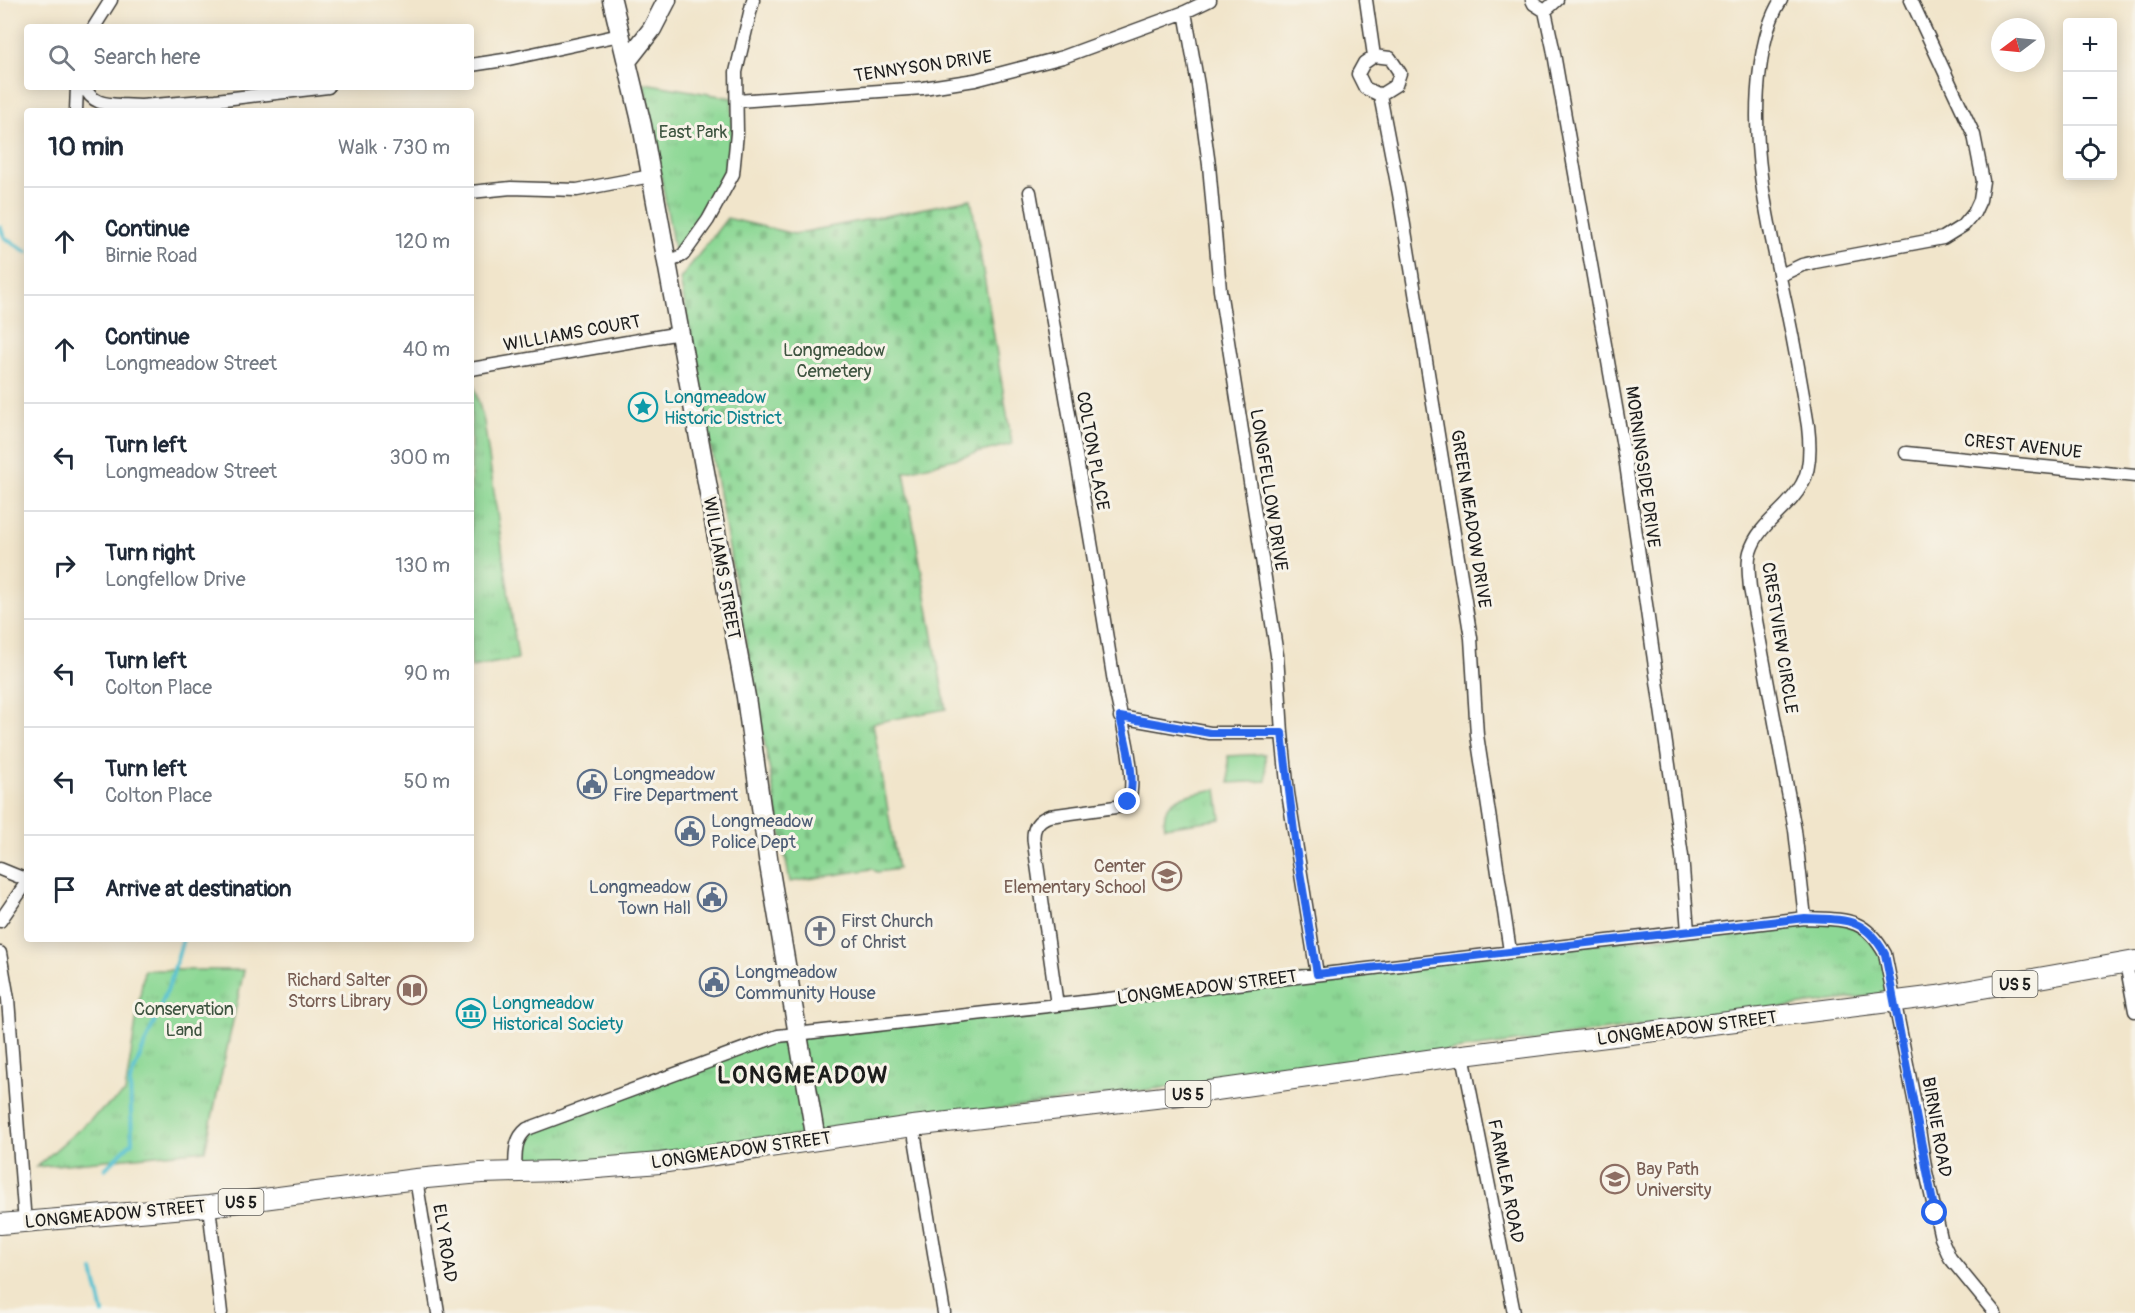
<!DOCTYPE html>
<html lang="en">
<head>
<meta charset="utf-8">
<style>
  body { margin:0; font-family:Pangolin,sans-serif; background:#f6f6f7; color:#1f2937 }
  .controls { position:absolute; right:18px; top:18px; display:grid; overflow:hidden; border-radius:6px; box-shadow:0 3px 15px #0003 }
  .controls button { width:54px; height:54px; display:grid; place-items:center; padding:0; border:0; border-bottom:2px solid #e0e1e3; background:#fff; color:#1f2937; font:30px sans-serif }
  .compass { position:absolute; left:1991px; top:18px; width:54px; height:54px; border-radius:50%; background:#fff; box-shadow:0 3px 15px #0003; rotate:254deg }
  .stop { position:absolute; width:18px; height:18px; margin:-14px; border:4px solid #2563eb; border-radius:50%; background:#fff }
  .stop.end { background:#2563eb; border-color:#fff; box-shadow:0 2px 6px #0008 }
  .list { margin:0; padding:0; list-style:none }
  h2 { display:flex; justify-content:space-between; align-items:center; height:78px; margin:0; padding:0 24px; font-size:26px }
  h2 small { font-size:20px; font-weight:400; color:#747a83 }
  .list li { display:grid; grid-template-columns:39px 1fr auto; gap:18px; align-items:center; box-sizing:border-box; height:108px; padding:0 24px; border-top:2px solid #e0e1e3 }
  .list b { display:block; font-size:22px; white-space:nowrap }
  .list p { margin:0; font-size:20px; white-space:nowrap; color:#747a83 }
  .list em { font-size:20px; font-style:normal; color:#747a83 }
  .icon { flex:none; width:33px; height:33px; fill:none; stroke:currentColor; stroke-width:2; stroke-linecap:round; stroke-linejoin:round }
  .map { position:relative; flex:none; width:2135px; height:1313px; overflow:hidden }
  .search { position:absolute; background:#fff; box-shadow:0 3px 15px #0003; left:24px; top:24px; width:450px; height:66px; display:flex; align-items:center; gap:15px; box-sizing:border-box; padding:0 21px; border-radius:6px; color:#747a83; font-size:22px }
  .panel { position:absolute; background:#fff; box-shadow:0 3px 15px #0003; left:24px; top:108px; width:450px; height:834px; border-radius:6px }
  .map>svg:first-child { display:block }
  .cemetery { fill:url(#cemetery-stones); stroke:#547a58; stroke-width:1.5 }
  .park { fill:url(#park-tufts); stroke:#547a58; stroke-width:1.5 }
  .pitch { fill:#8dd895; stroke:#547a58; stroke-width:1.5 }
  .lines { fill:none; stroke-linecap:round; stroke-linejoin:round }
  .stream { stroke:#56c1d1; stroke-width:4 }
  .street-casing { stroke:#3c3a36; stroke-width:15 }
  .secondary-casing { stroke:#3c3a36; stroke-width:21 }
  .primary-casing { stroke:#3c3a36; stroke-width:22 }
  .street { stroke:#fff; stroke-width:12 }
  .secondary { stroke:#fff; stroke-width:18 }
  .primary { stroke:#fff; stroke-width:20 }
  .route { stroke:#2563eb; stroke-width:8 }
  .labels { text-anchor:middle; stroke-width:6; stroke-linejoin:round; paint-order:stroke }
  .shield { fill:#f7f3e8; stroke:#5e5c59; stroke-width:1.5 }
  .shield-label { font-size:16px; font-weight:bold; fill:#1c1c1c }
  .street-label { font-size:18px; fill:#1c1c1c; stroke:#f7f3e8 }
  .park-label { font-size:18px; fill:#3e5440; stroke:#f7f3e8 }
  .culture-label { font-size:18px; fill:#0d838f; stroke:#f7f3e8; text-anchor:start }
  .service-label { font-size:18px; fill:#4e5e75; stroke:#f7f3e8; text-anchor:start }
  .education-label { font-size:18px; fill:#785e54; stroke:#f7f3e8; text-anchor:end }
  .worship-label { font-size:18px; fill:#5b616d; stroke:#f7f3e8; text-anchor:start }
  .district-label { font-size:24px; font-weight:bold; letter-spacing:1.5px; fill:#1c1c1c; stroke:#f7f3e8 }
</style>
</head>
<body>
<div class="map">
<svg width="2135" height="1313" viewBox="0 0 2135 1313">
  <defs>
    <pattern id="cemetery-stones" width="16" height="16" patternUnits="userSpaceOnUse" patternTransform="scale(1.5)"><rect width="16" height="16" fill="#8dd895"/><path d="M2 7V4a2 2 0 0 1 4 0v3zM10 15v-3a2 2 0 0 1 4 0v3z" fill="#79b980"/></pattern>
    <pattern id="park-tufts" width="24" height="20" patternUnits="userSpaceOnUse" patternTransform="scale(1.5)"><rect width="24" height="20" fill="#8dd895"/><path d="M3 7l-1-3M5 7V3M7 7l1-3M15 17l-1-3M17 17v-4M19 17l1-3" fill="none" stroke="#79b980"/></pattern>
  </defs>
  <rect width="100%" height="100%" fill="#f7f3e8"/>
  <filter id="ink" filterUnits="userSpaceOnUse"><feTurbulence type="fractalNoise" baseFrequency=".0167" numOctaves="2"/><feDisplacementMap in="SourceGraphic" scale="12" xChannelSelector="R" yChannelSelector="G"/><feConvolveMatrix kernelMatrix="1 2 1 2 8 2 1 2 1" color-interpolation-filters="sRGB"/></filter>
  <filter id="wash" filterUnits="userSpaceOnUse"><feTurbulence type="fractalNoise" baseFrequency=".008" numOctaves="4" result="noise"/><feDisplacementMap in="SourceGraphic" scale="24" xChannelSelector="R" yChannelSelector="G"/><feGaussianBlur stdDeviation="1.35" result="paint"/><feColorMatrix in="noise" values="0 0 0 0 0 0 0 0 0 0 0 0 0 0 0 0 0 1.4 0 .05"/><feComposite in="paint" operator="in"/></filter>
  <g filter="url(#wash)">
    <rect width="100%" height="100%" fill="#f1e5cb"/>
    <path class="cemetery" d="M971 199 1012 444 904 472 946 709 873 723 898 869 877 872 872 869 790 882 680 279 727 218 794 234Z"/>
    <path class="park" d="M644 83 732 98 733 144 726 181 682 250 674 249Z
      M471 375 484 422 518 659 471 667Z
      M1217 789 1221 819 1165 827C1159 794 1193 794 1217 789Z
      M1846 920 1877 939 1893 993 515 1172 520 1134 754 1043 1510 951Z
      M144 970H244L205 1150 36 1167 99 1112 125 1093Z"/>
    <path class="pitch" d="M1265 754 1266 781 1229 783 1228 756Z"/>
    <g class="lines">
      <path class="stream" d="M0 227 5 238 27 252
        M105 1169 132 1142 130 1081 170 983 183 939
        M93 1271 103 1313"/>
    </g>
  </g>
  <g filter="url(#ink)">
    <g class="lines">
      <g class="street-casing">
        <path id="street" d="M1366 0 1374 56 1390 58 1400 73 1396 85 1380 95 1399 194 1471 638 1477 735 1510 951
          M1532 0 1534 4 1545 11 1553 48 1626 464 1682 856 1688 931
          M1781 0C1768 20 1763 45 1760 69 1749 151 1770 230 1787 310 1795 348 1802 388 1808 426 1810 443 1811 469 1802 484 1789 510 1759 522 1750 552 1747 563 1749 576 1750 588L1795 830 1805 918
          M1545 11 1557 0
          M1185 12 1198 85 1209 165 1220 290 1277 655 1282 733 1288 793 1317 974
          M94 27 111 0
          M1374 56 1364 63 1358 74 1365 88 1380 95
          M471 65 504 60 620 35
          M85 87C91 103 105 104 120 105
          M737 101 923 88 975 80 1063 57 1185 12 1210 0
          M76 111 77 87
          M114 111 120 105 141 106 216 100 328 87
          M471 192 511 188 577 190 651 176
          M1030 192C1059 355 1088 519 1114 682 1119 712 1134 762 1131 790 1131 797 1128 802 1123 806L1049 816C1036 821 1032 830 1034 843L1057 1005
          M667 263 683 255 708 220 733 174 737 133 736 72 753 0
          M1779 276 1802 265 1815 262 1943 238 1964 225 1974 213 1980 200 1983 181 1974 135 1911 0
          M471 369 680 333
          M1906 453 2135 476
          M1120 717 1210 733H1282
          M0 869 27 880
          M0 921 27 882
          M0 953 8 999 25 1223
          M2126 963 2135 1011
          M1463 1055 1514 1313
          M913 1126 944 1313
          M515 1172C516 1156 513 1140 527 1129L778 1036 1057 1005 1805 918C1844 920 1864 916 1885 954L1914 1099 1926 1172 1941 1238 1950 1258 1995 1313
          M416 1179 438 1313
          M209 1206 221 1313"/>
      </g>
      <g class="secondary-casing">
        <path id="secondary" d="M612 0 642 125 746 697 769 865 816 1140
          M627 61 652 29 667 0"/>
      </g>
      <g class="primary-casing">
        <path id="primary" d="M0 1224 209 1206 416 1179 481 1173 560 1171 660 1163 913 1126 1181 1095 1463 1055 1937 996 2135 961"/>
      </g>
      <use href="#street" class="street"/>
      <use href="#secondary" class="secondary"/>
      <use href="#primary" class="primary"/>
    </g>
  </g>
  <g class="lines" filter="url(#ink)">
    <path class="route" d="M1128 802C1138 782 1125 739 1120 717L1210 733H1282L1296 848 1317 974 1805 918C1844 920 1864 916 1885 954L1935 1213"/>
  </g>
  <defs>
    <g id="sight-ring" transform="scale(1.5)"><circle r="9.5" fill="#f7f3e8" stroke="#0f9aa8" stroke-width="1.5"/><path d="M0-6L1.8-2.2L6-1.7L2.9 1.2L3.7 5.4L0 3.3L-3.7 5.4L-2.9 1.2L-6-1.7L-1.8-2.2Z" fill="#0f9aa8"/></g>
    <g id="civic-ring" transform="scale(1.5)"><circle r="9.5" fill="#f7f3e8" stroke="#5c6f8a" stroke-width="1.5"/><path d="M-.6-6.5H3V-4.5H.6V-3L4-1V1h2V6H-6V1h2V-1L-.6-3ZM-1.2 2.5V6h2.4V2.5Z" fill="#5c6f8a"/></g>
    <g id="school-ring" transform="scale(1.5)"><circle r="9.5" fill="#f7f3e8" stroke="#8d6e63" stroke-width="1.5"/><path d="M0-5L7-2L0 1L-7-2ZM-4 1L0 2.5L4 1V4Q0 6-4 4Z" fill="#8d6e63"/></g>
    <g id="church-ring" transform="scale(1.5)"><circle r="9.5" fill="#f7f3e8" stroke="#6b7280" stroke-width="1.5"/><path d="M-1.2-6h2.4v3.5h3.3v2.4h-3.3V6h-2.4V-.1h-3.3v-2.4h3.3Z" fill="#6b7280"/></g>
    <g id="library-ring" transform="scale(1.5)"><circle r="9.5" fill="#f7f3e8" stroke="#8d6e63" stroke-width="1.5"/><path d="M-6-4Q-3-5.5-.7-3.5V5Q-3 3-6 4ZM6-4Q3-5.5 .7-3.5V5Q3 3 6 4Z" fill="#8d6e63"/></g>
    <g id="museum-ring" transform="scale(1.5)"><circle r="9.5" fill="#f7f3e8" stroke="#0f9aa8" stroke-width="1.5"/><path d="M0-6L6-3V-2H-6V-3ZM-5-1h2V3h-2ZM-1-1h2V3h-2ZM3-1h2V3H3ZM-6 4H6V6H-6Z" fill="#0f9aa8"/></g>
    <g id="university-ring" transform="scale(1.5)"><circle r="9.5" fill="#f7f3e8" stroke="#8d6e63" stroke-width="1.5"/><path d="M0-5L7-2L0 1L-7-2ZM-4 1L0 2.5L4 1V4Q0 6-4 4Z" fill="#8d6e63"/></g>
  </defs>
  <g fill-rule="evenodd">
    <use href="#sight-ring" x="643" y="407"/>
    <use href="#civic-ring" x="592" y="784"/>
    <use href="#civic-ring" x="690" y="831"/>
    <use href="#school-ring" x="1167" y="876"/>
    <use href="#civic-ring" x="712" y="897"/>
    <use href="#church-ring" x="820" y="931"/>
    <use href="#civic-ring" x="714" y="982"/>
    <use href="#library-ring" x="412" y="990"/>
    <use href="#museum-ring" x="471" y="1013"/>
    <use href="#university-ring" x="1615" y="1179"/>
  </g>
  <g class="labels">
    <g class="shield">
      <rect x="1992.5" y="971" width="45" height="26" rx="4.5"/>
      <rect x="1165.5" y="1081" width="45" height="26" rx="4.5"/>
      <rect x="218.5" y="1189" width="45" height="26" rx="4.5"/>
    </g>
    <g class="shield-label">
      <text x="2015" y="990">US 5</text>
      <text x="1188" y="1100">US 5</text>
      <text x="241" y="1208">US 5</text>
    </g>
    <g class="street-label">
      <text transform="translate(923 66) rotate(-8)" y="6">TENNYSON DRIVE</text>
      <text transform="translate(572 333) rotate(-10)" y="6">WILLIAMS COURT</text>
      <text transform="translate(2023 446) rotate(6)" y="6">CREST AVENUE</text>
      <text transform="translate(1093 451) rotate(80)" y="6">COLTON PLACE</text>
      <text transform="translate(1643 467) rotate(82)" y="6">MORNINGSIDE DRIVE</text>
      <text transform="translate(1269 490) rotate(81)" y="6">LONGFELLOW DRIVE</text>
      <text transform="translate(1471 519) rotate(81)" y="6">GREEN MEADOW DRIVE</text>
      <text transform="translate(722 568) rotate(80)" y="6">WILLIAMS STREET</text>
      <text transform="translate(1780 638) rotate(81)" y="6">CRESTVIEW CIRCLE</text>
      <text transform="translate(1207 987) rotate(-7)" y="6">LONGMEADOW STREET</text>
      <text transform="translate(1687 1028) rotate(-7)" y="6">LONGMEADOW STREET</text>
      <text transform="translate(1937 1127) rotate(80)" y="6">BIRNIE ROAD</text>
      <text transform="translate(741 1150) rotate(-8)" y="6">LONGMEADOW STREET</text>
      <text transform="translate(1506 1181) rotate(79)" y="6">FARMLEA ROAD</text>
      <text transform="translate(115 1214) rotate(-5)" y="6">LONGMEADOW STREET</text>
      <text transform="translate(445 1243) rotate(81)" y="6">ELY ROAD</text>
    </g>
    <g class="park-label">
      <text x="693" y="138">East Park</text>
      <text x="834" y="356">Longmeadow<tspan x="834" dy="21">Cemetery</tspan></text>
      <text x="184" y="1015">Conservation<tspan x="184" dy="21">Land</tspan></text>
    </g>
    <g class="culture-label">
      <text x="664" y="403">Longmeadow<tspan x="664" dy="21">Historic District</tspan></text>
      <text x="492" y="1009">Longmeadow<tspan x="492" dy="21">Historical Society</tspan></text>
    </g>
    <g class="service-label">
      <text x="613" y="780">Longmeadow<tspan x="613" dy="21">Fire Department</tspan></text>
      <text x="711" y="827">Longmeadow<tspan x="711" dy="21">Police Dept</tspan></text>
      <text x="691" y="893" text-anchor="end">Longmeadow<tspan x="691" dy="21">Town Hall</tspan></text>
      <text x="735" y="978">Longmeadow<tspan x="735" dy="21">Community House</tspan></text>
    </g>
    <g class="education-label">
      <text x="1146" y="872">Center<tspan x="1146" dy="21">Elementary School</tspan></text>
      <text x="391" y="986">Richard Salter<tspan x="391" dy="21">Storrs Library</tspan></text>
      <text x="1636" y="1175" text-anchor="start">Bay Path<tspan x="1636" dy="21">University</tspan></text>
    </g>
    <g class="worship-label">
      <text x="841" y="927">First Church<tspan x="841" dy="21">of Christ</tspan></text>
    </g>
    <g class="district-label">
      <text x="803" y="1083">LONGMEADOW</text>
    </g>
  </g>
</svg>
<div class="controls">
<button>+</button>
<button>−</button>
<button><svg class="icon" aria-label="locate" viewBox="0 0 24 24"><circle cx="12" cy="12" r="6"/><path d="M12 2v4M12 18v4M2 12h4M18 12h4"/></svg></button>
</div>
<svg class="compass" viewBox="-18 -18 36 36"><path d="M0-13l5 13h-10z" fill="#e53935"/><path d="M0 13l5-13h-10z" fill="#747a83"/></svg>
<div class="stop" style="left:1935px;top:1213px"></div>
<div class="stop end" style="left:1128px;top:802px"></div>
<div class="search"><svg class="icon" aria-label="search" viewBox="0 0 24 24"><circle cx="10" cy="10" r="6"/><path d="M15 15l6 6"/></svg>Search here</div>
<section class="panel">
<h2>10 min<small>Walk · 730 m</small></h2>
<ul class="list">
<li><svg class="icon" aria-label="ahead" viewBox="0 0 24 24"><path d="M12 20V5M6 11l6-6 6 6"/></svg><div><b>Continue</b><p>Birnie Road</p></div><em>120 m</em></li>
<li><svg class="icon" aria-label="ahead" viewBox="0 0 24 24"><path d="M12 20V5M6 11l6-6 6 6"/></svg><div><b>Continue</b><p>Longmeadow Street</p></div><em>40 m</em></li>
<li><svg class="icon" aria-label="left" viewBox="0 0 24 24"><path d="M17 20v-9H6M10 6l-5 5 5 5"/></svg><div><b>Turn left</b><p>Longmeadow Street</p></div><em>300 m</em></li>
<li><svg class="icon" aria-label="right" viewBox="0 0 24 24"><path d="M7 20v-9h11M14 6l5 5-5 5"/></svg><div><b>Turn right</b><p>Longfellow Drive</p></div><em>130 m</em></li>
<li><svg class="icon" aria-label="left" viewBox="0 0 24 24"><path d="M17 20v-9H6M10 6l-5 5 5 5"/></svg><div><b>Turn left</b><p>Colton Place</p></div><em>90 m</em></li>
<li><svg class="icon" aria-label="left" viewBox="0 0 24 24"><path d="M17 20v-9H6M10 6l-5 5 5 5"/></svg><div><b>Turn left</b><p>Colton Place</p></div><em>50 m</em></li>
<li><svg class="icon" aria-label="arrive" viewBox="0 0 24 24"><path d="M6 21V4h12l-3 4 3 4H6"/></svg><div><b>Arrive at destination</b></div></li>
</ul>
</section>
</div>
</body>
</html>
